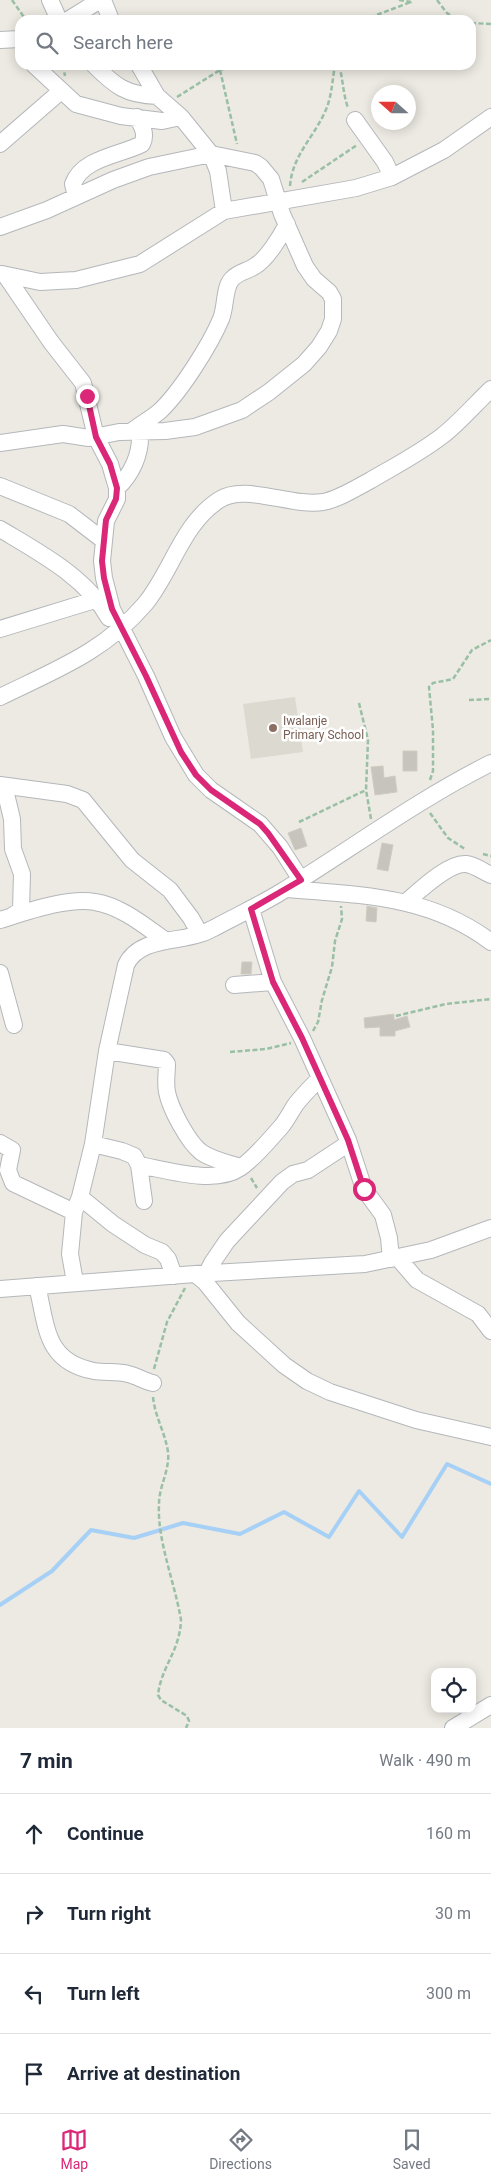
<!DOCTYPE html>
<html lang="en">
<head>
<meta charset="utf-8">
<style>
  body { margin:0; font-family:Roboto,sans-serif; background:#f6f6f7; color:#1f2937 }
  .controls { position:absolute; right:15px; bottom:15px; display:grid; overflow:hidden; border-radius:10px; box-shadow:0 2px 12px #0003 }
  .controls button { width:45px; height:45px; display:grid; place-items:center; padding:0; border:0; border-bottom:1px solid #e0e1e3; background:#fff; color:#1f2937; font:25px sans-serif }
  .compass { position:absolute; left:371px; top:85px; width:45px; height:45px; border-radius:50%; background:#fff; box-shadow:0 2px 12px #0003; rotate:291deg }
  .stop { position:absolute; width:15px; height:15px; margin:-11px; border:4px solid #db2777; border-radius:50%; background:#fff }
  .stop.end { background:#db2777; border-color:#fff; box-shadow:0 1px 5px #0008 }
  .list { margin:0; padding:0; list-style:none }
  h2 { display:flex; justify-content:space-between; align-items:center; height:65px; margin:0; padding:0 20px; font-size:21px }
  h2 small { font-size:16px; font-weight:400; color:#747a83 }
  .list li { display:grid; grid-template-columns:32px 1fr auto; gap:15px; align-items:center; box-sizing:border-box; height:80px; padding:0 20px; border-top:1px solid #e0e1e3 }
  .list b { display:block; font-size:19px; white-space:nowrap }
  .list em { font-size:16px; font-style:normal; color:#747a83 }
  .icon { flex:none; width:28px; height:28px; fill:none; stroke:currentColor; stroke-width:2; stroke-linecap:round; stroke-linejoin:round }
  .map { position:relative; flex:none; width:491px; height:1728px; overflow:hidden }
  .search { position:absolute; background:#fff; box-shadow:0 2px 12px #0003; left:15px; right:15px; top:15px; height:55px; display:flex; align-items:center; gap:12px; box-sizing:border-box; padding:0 18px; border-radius:15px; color:#747a83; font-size:19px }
  .sheet { height:385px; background:#fff }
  nav { display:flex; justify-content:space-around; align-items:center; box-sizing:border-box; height:70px; border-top:1px solid #e0e1e3; background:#fff; font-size:14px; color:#747a83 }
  nav a { display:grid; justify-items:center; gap:2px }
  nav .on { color:#db2777 }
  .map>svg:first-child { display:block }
  .education { fill:#dbd9d0 }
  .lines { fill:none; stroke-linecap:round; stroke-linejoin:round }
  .stream { stroke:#a7d0f7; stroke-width:4 }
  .building { fill:#c7c4be; stroke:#d0ccc1 }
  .minor-casing { stroke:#b4b7bb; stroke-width:18 }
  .path { stroke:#99bfa5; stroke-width:2.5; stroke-dasharray:5 2.5; stroke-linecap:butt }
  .minor { stroke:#fff; stroke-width:16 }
  .route { stroke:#db2777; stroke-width:6 }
  .education-dot { fill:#8d6e63; stroke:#fff; stroke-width:2 }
  .labels { text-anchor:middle; stroke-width:5; stroke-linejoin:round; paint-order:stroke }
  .education-label { font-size:12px; fill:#785e54; stroke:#fff; text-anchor:start }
</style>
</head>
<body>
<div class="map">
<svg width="491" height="1728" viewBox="0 0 491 1728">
  <rect width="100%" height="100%" fill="#eceae2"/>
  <path class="education" d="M295 697 303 752 251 759 243 704Z"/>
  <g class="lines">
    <path class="stream" d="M0 1605 52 1571 91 1530 134 1538 183 1523 240 1534 284 1512 329 1537 359 1491 402 1537 447 1464 491 1484"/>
  </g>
  <path class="building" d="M403 751H417V771H403Z
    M383 766 384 778 395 776 397 792 375 795 371 767Z
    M301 828 307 846 295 850 288 833Z
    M382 843 393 845 388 871 377 869Z
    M367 906 377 908 376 922 366 921Z
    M242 962H252L251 974H241Z
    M394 1014V1020L407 1016 410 1027 395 1031V1036H380V1027L365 1028 364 1018Z"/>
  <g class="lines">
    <g class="minor-casing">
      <path id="minor" d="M50 0 59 20
        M103 0 111 20
        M68 20 100 0
        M0 40 20 39
        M34 65 76 104 121 116 162 121 181 117
        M94 65C115 86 126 95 157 96
        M139 65 157 96 181 117 211 154 218 171 224 211
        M355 120 385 162 392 177
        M0 144 61 91
        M76 196 73 184C82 158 121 155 142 144 147 134 142 126 137 117
        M0 227 47 210 113 180 149 167 211 154 255 163 261 167 271 179 282 214 305 266 314 279 329 292 333 299V319L329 331 319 347 304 364 269 392 242 410 195 427 165 431 119 432 89 438 63 434 0 443
        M2 274 40 282 76 280 140 264 224 211 356 188 392 177 444 150 491 117
        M6 276 51 342 83 383 96 437 110 464 117 488V499L106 521 102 561 104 578 112 609 146 676 173 737 196 775 211 790 260 824 280 847 301 880
        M0 486 69 514 103 540
        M117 488C131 475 141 455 140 434L132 431C141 424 152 418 160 411 181 391 210 345 221 319 226 307 224 287 232 279 238 272 248 271 255 266 267 259 281 236 287 224
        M0 529C40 553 86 577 109 618
        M0 629 98 599
        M0 697C55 670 104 652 145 604 172 571 182 524 219 500 245 483 291 507 323 502 339 499 356 488 371 480 395 466 420 453 442 436 459 423 475 404 491 389
        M0 785 67 794 83 800 132 860 170 890 191 918 200 934
        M0 786 7 798 12 819 13 849 22 874 21 910 12 916
        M286 889C360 895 429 895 491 942
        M406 902C419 891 449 862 466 864 475 865 482 871 491 875
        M251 909 273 982 302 1038 348 1140 364 1189 383 1215 389 1238 391 1259
        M0 920C26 912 68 897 95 902 121 906 145 926 166 941
        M0 973 14 1025
        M234 985 273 982
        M107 1051 164 1060 167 1064C167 1074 165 1082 167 1092 170 1108 188 1142 201 1152 212 1160 228 1163 241 1167
        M0 1143 12 1150 8 1170 13 1183 74 1212
        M93 1144 122 1151 134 1156 139 1165 144 1201
        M139 1165C167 1170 215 1185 240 1168 255 1158 269 1140 281 1127 287 1120 291 1111 296 1104 303 1095 311 1087 319 1079
        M80 1197 113 1224 145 1245 162 1252 168 1259 174 1276
        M398 1258 417 1280 478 1314 491 1331
        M207 1273 212 1263 227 1241 282 1182 293 1174 308 1170 349 1143
        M195 1274 205 1282 238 1323 284 1365 307 1381 330 1392 416 1420 491 1437
        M75 1282 70 1254 74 1212 80 1197 93 1144 107 1051 126 965C138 938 177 942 200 934 205 933 209 930 214 928 236 916 260 905 281 892 351 849 417 800 491 763
        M36 1286 38 1290C47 1328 46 1362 94 1371 105 1373 117 1371 128 1374 137 1376 144 1381 153 1383
        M0 1289 195 1274 365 1264 431 1250 491 1228
        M453 1728 491 1705"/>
    </g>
    <path class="path" d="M12 0 26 20
      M399 0 411 2 413 0
      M437 0 447 13 457 20
      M363 20 411 2
      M471 23 491 24
      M63 65 65 76
      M339 65C343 79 343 94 348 108
      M220 70 237 144
      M177 97 220 70 235 65
      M302 182 357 145
      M290 186C292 157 312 139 324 114 332 98 332 82 335 65
      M469 700 491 699
      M359 703 368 740 366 790 371 819
      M430 780 433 771V730L429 687 433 683 453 679 472 650 491 640
      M430 813 448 838 465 849
      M299 822 366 790
      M483 854 491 856
      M396 1016 446 1004 491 999
      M313 1031 318 1022 322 1000 332 967 335 941 342 919 341 906
      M230 1052 266 1049 291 1043
      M251 1178 257 1188
      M154 1369 167 1322 185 1288
      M153 1397C155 1417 165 1432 168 1452 170 1470 159 1486 159 1504 157 1541 175 1583 181 1620 180 1651 161 1667 158 1695L161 1700 187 1716 189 1721 186 1728"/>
    <use href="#minor" class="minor"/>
  </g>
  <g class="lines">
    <path class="route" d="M87 396 96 437 110 464 117 488 116 499 106 520 102 561 104 578 112 609 146 676 181 752 196 775 211 790 260 824 268 833 301 880 251 909 273 982 302 1038 348 1140 364 1189"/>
  </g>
  <circle class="education-dot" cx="273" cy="728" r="5"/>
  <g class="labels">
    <g class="education-label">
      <text x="283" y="725">Iwalanje<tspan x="283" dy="14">Primary School</tspan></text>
    </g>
  </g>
</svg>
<div class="controls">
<button><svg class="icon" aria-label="locate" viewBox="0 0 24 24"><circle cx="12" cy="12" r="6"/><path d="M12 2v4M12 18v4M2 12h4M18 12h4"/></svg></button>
</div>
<svg class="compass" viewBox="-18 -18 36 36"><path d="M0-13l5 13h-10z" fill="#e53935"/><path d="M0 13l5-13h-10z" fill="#747a83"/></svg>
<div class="stop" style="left:364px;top:1189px"></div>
<div class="stop end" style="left:87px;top:396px"></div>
<div class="search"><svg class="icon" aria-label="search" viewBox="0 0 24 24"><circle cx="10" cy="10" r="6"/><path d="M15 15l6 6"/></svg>Search here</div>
</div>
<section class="sheet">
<h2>7 min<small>Walk · 490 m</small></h2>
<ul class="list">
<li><svg class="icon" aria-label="ahead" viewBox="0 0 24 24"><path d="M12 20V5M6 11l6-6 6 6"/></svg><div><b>Continue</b></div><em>160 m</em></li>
<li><svg class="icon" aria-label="right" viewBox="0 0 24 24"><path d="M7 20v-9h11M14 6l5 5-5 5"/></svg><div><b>Turn right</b></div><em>30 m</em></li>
<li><svg class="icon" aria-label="left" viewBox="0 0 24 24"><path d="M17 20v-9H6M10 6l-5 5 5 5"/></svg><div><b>Turn left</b></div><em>300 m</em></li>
<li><svg class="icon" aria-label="arrive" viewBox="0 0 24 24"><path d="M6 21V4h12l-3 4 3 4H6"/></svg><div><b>Arrive at destination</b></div></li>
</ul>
</section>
<nav>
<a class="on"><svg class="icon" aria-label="map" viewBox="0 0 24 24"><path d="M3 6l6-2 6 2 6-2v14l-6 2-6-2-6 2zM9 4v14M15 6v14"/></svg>Map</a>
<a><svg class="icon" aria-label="directions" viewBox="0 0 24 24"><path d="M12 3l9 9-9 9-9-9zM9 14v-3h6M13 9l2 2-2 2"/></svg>Directions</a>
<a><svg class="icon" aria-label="saved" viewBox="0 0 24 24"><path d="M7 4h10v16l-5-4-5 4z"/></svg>Saved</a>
</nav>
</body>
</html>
